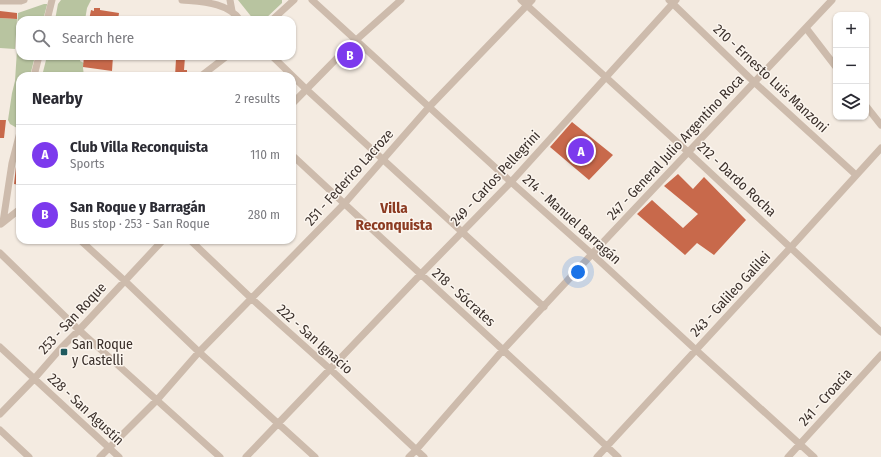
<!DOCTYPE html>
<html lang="en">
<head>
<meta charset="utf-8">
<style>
  body { margin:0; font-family:"Fira Sans Condensed",sans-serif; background:#f2f2f3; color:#2b2b33 }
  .controls { position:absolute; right:12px; top:12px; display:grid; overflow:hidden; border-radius:8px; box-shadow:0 1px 3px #0004 }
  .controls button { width:36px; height:36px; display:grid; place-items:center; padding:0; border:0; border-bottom:1px solid #e1e1e2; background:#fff; color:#2b2b33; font:20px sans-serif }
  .you { position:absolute; left:578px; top:272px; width:14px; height:14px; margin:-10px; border:3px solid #fff; border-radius:50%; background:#1a73e8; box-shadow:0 0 0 6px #1a73e833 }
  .badge { display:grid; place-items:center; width:26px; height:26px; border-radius:50%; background:#7c3aed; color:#fff; font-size:13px; font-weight:700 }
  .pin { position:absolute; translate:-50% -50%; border:2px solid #fff; box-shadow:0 1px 4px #0006 }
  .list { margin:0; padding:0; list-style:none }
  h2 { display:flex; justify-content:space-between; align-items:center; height:52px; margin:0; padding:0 16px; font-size:17px }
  h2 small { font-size:13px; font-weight:400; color:#7c7c81 }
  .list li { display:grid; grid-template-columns:26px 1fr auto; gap:12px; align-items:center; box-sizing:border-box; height:60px; padding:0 16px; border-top:1px solid #e1e1e2 }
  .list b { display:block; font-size:15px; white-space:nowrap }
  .list p { margin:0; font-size:13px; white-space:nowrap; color:#7c7c81 }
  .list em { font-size:13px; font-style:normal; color:#7c7c81 }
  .icon { flex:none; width:22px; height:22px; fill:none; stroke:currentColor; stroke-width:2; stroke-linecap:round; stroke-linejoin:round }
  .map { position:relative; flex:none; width:881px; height:457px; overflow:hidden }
  .search { position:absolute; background:#fff; box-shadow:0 1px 3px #0004; left:16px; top:16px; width:280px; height:44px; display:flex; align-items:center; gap:10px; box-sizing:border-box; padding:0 14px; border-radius:12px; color:#7c7c81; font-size:15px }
  .panel { position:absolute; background:#fff; box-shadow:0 1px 3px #0004; left:16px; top:72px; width:280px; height:172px; border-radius:12px }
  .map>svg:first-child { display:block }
  .green { fill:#b8c4a0 }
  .building { fill:#c8694b }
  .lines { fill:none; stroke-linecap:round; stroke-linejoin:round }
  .minor { stroke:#cdbbac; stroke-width:7 }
  .poi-dot { fill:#1f5a5e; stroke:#fbf5ee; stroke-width:1.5 }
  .labels { text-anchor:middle; stroke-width:3; stroke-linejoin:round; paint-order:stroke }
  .street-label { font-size:14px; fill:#3b302b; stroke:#fbf5ee }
  .poi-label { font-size:14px; fill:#3b302b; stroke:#fbf5ee; text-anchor:start }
  .neighbourhood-label { font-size:15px; font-weight:bold; fill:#8c3b22; stroke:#fbf5ee }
</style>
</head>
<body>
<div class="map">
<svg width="881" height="457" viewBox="0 0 881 457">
  <rect width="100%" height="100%" fill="#f4ebe1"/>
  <path class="green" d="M61 0H91L87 8 85 20H55L58 4Z
    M238 0H282V3L264 20H254Z
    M44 4H47V5L43 20H20V30H17L18 13Z
    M0 18 17 19 15 49 0 48Z
    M17 50 20 51V56H35L30 76H20V115L17 128 10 124 8 120 12 93 15 81Z
    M47 56H81L80 61 84 63 83 68 84 76H42Z"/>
  <path class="building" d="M94 8H100V10L119 13 118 20H89L91 10 94 11Z
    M0 11 17 13V19L0 18Z
    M84 56H113L112 71 83 67Z
    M178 56 185 57 184 70H187V76H175L176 59H178Z
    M0 120H6L4 138H0Z
    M572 122 613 155 589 180 550 147Z
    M16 167H20V185L14 184Z
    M678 174 693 189 704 177 746 220 714 255 697 243 685 255 637 214 652 200 683 228 698 214 664 186Z"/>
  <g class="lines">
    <path class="minor" d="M182 0C202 2 227 2 240 20
      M230 0 232 11
      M312 0 511 182 592 254 696 350 814 457
      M521 0 688 152 881 332
      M669 0 754 82 856 175
      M0 1H21L24 0
      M47 20 52 0
      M272 20 294 0
      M806 28 836 67
      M272 56 306 89 544 307
      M34 76 39 56
      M201 76 227 56
      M292 104 345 50 401 0
      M866 106 881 125
      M292 155C400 256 510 355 618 457
      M3 222 12 163 20 132
      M1 224 20 209
      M80 240 125 281 199 352 315 457
      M190 240 252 299 330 369 424 457
      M0 253 79 330 220 457
      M0 347 119 457
      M0 414 34 379 61 348 79 330 163 240
      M0 430 29 457
      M100 457 157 400 199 352 344 204 429 107 532 0
      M246 457 420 275 511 182 676 0
      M409 457 416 450 503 350 592 254 832 0
      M597 457 791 247 881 148
      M788 457 881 355"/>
  </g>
  <rect class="poi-dot" x="60" y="348" width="8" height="8" rx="2"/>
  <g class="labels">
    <g class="street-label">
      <text transform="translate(771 78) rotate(43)" y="5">210 - Ernesto Luis Manzoni</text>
      <text transform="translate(675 147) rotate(-47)" y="5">247 - General Julio Argentino Roca</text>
      <text transform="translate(349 177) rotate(-48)" y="5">251 - Federico Lacroze</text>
      <text transform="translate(495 178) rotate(-47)" y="5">249 - Carlos Pellegrini</text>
      <text transform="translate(737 179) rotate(43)" y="5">212 - Dardo Rocha</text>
      <text transform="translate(572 219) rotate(42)" y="5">214 - Manuel Barragán</text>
      <text transform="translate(730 294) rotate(-47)" y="5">243 - Galileo Galilei</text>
      <text transform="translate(464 297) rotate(42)" y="5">218 - Sócrates</text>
      <text transform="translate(72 318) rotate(-47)" y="5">253 - San Roque</text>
      <text transform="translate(315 339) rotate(42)" y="5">222 - San Ignacio</text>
      <text transform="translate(825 397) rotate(-48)" y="5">241 - Croacia</text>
      <text transform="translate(86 409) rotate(43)" y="5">228 - San Agustín</text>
    </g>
    <g class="poi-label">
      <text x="72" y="349">San Roque<tspan x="72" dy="16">y Castelli</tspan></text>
    </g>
    <g class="neighbourhood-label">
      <text x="394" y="213">Villa<tspan x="394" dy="17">Reconquista</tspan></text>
    </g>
  </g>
</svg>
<div class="controls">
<button>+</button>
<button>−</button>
<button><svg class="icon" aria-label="layers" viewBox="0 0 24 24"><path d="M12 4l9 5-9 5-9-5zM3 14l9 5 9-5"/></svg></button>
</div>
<div class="you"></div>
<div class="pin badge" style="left:581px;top:151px">A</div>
<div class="pin badge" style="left:350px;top:55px">B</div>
<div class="search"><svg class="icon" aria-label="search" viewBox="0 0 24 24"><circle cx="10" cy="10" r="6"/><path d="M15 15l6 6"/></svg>Search here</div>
<section class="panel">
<h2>Nearby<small>2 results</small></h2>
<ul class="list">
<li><span class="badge">A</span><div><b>Club Villa Reconquista</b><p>Sports</p></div><em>110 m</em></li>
<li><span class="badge">B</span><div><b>San Roque y Barragán</b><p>Bus stop · 253 - San Roque</p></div><em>280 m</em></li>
</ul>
</section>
</div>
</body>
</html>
